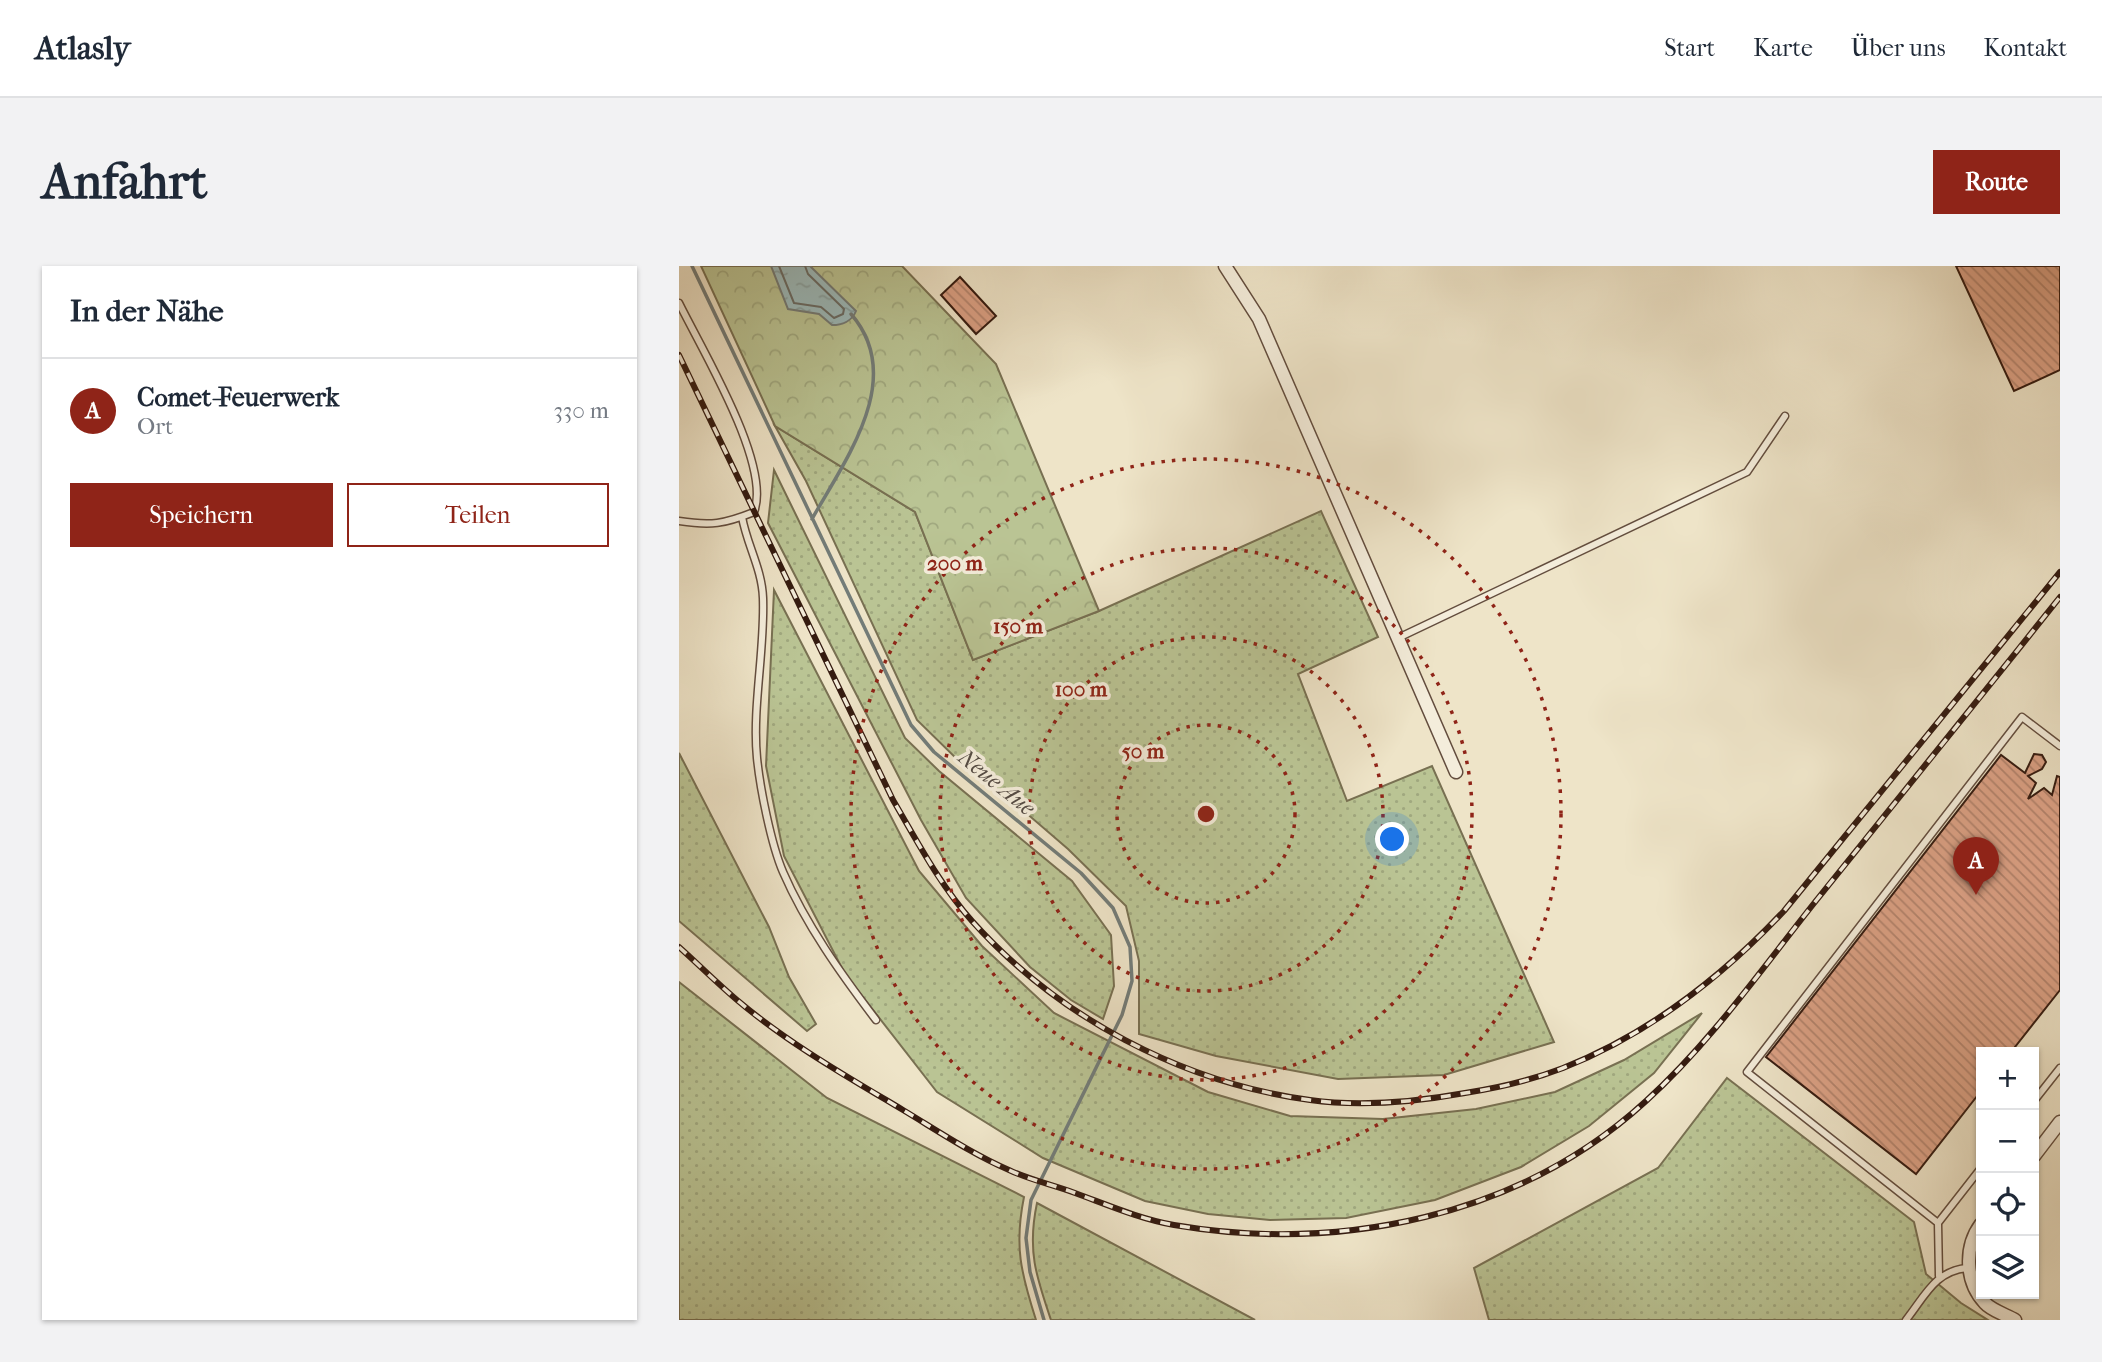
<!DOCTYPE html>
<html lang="de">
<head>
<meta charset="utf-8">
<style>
  body { margin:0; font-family:"IM FELL French Canon",serif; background:#f2f2f3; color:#1f2937 }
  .controls { position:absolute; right:21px; bottom:21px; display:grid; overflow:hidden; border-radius:0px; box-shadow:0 2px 5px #0004 }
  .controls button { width:63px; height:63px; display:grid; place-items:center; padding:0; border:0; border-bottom:2px solid #e0e1e3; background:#fff; color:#1f2937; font:35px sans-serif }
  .you { position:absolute; left:714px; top:574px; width:24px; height:24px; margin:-18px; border:5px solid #fff; border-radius:50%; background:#1a73e8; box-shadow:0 0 0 10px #1a73e833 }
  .badge { display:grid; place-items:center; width:46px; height:46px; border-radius:50%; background:#8f2418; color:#fff; font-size:23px; font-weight:700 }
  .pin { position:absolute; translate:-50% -58px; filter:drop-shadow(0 2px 4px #0008) }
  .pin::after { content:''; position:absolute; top:37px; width:24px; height:21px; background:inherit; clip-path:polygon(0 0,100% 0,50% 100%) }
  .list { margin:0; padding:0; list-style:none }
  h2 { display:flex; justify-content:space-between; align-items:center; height:91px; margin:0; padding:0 28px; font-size:30px }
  h2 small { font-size:23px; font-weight:400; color:#747a83 }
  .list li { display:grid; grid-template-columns:46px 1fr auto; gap:21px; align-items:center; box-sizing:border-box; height:105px; padding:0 28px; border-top:2px solid #e0e1e3 }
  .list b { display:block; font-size:26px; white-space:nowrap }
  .list p { margin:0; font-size:23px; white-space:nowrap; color:#747a83 }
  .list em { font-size:23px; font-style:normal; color:#747a83 }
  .actions { display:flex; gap:14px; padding:21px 28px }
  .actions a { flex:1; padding:16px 0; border:2px solid #8f2418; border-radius:0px; text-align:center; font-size:24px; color:#8f2418 }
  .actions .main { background:#8f2418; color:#fff }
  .icon { flex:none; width:38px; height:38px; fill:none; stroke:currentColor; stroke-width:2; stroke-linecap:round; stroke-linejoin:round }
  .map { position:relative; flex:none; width:1381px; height:1054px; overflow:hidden; border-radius:0px }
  header { display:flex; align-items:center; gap:42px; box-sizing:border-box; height:98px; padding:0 35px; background:#fff; border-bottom:2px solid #e0e1e3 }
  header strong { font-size:33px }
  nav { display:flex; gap:38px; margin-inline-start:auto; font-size:24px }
  .intro { display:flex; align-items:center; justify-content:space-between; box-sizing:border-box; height:168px; padding:0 42px }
  h1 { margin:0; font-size:49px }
  .button { padding:18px 32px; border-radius:0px; background:#8f2418; color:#fff; font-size:24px; font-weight:700 }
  main { display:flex; gap:42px; padding:0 42px }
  aside { flex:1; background:#fff; border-radius:0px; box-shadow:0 2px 5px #0004 }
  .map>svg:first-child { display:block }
  .grass { fill:url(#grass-dots); stroke:#787052; stroke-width:2 }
  .forest { fill:url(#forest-crowns); stroke:#787052; stroke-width:2 }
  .water { fill:url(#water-ripples); stroke:#737c78; stroke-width:2 }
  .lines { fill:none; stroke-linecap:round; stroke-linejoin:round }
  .shore { stroke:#686c67; stroke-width:2 }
  .stream { stroke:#737c78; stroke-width:3.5 }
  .building { fill:url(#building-back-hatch); stroke:#351b10; stroke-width:2 }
  .service-casing { stroke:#634d3e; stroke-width:9 }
  .minor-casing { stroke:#634d3e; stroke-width:15 }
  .service { stroke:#f4eddb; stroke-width:6 }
  .minor { stroke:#f4eddb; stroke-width:12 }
  .rail-casing { stroke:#351b10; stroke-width:6 }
  .rail { stroke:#f4eddb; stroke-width:3.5; stroke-dasharray:10; stroke-linecap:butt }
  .ring { fill:none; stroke:#8f2418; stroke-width:3.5; stroke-dasharray:3.5 7 }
  .labels { text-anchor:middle; stroke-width:7; stroke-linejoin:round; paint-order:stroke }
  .water-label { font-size:23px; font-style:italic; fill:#544b44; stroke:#f4eddb }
  .centre { fill:#8f2418; stroke:#f4eddb; stroke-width:3.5 }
  .ring-label { font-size:21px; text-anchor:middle; font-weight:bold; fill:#8f2418; stroke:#f4eddb; stroke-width:7; stroke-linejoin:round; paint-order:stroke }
</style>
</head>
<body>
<header>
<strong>Atlasly</strong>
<nav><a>Start</a><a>Karte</a><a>Über uns</a><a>Kontakt</a></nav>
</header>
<div class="intro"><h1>Anfahrt</h1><a class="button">Route</a></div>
<main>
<aside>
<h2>In der Nähe<small></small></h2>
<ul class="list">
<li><span class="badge">A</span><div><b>Comet-Feuerwerk</b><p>Ort</p></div><em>330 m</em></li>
</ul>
<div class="actions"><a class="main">Speichern</a><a>Teilen</a></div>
</aside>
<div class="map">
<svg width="1381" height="1054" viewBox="0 0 1381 1054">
  <defs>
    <pattern id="grass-dots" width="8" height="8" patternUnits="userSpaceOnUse" patternTransform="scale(1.75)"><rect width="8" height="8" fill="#bac494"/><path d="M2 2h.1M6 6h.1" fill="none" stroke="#a0a87f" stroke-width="1.8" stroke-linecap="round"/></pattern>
    <pattern id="forest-crowns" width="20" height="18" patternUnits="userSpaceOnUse" patternTransform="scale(1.75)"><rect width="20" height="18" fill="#bac494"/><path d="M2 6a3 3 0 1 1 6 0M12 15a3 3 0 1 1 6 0" fill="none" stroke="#a0a87f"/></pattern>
    <pattern id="water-ripples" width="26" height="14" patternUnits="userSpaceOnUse" patternTransform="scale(1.75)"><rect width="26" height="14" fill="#9cbcbe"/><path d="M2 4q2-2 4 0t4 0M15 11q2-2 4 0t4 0" fill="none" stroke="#87a1a2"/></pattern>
    <pattern id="building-back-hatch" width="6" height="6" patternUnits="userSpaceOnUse" patternTransform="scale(1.75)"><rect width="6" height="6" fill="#dba084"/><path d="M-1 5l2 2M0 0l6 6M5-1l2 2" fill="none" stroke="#b2826b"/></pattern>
  </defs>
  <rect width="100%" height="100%" fill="#eee4c8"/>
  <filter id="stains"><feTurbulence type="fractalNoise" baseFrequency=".00286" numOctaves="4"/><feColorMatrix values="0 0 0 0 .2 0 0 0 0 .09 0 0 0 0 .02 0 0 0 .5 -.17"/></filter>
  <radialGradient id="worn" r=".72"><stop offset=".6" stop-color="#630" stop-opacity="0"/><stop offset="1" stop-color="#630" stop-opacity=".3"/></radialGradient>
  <path class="grass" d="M96 160 236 246 294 394 420 345 642 245 699 371 619 408 668 535 753 500 875 776 765 809 659 813 537 790 460 768V695L447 640 389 583 332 534 285 500 238 454 127 215Z
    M95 204 226 472 260 505 393 615 432 669 435 720 424 753 392 734 351 701 287 632 242 554 89 257Z
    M95 324 240 605 303 680 375 747 529 826 611 850 704 853 797 843 876 826 945 794 1023 747 975 807 910 860 842 901 756 934 667 952 591 954 529 948 466 935 364 892 258 826 166 708 105 590 87 500Z
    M0 487 90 661 110 711 137 758 128 765 0 655Z
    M0 716 148 832 345 931C335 980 342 1007 357 1054H0Z
    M1048 812 1235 956 1247 1008 1282 1037 1309 1054H810L795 1002 979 902Z
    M358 937 576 1054H372C357 1010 348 984 358 937Z"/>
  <path class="forest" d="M22 0H223L317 98 420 345 294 394 236 246 96 160Z"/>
  <path class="water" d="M92 0H131L177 45C173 55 163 59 153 59L140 48 109 43Z"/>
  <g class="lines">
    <path class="shore" d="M100 0 115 37 142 41 155 52 164 48 165 43 129 8 126 0"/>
    <path class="stream" d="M13 0 232 459 255 486 402 607 434 642 451 681 453 715 443 749 352 934 347 972 351 1006 365 1054
      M133 253C166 194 228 112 172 48"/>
  </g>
  <path class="building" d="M1277 0H1381V104L1335 125Z
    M281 11 317 50 297 68 262 29Z
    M1355 488 1363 489 1367 496 1363 503 1349 510 1357 517 1349 533 1365 522 1373 529 1378 510 1381 511V724L1332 786H1302V825L1237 908 1087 791 1322 489 1346 507Z"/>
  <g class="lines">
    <g class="service-casing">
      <path id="service" d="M0 37C23 84 93 199 75 246 45 258 32 260 0 255
        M63 251C68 279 83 303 84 332 86 383 73 442 78 492 81 522 92 578 104 606 127 659 162 708 197 754
        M719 372 1068 206 1106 150
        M1355 835 1381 802
        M1259 957 1302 902
        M1260 1010 1259 957 1068 806 1343 451 1381 480
        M1227 1054C1246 1030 1256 1005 1288 1002"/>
    </g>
    <g class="minor-casing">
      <path id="minor" d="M546 0 580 53 777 506
        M1355 890 1381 856
        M1302 958C1285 981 1286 1016 1306 1037 1312 1044 1327 1049 1336 1054"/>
    </g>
    <use href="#service" class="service"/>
    <use href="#minor" class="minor"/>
    <g class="rail-casing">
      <path id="rail" d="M0 89 214 534C238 575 261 619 293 655 379 751 503 817 631 834 681 841 736 836 786 827 819 822 853 814 884 802 970 768 1042 712 1105 645L1381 306
        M0 681C19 698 38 717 58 734 109 777 167 810 224 844 259 865 293 888 330 904 351 914 375 919 396 927 429 939 461 953 495 959 661 987 841 951 967 835 1031 777 1082 704 1136 636 1218 534 1300 433 1381 331"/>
    </g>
    <use href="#rail" class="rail"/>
  </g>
  <g class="ring">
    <circle cx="527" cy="548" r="89"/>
    <circle cx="527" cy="548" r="177"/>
    <circle cx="527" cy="548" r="266"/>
    <circle cx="527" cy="548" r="355"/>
  </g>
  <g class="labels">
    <g class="water-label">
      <text transform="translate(318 516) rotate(39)" y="8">Neue Aue</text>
    </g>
  </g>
  <circle cx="527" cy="548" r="10" class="centre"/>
  <g class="ring-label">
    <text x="276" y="304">200 m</text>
    <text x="339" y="367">150 m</text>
    <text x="402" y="430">100 m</text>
    <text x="464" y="492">50 m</text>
  </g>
  <rect width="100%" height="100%" filter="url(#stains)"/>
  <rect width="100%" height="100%" fill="url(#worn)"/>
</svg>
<div class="controls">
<button>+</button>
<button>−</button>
<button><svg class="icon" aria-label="locate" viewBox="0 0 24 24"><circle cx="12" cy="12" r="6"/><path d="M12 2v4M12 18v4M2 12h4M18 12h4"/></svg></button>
<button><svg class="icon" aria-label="layers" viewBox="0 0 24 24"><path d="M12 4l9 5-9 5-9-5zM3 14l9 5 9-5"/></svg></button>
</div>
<div class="you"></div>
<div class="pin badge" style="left:1297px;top:629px">A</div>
</div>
</main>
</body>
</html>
